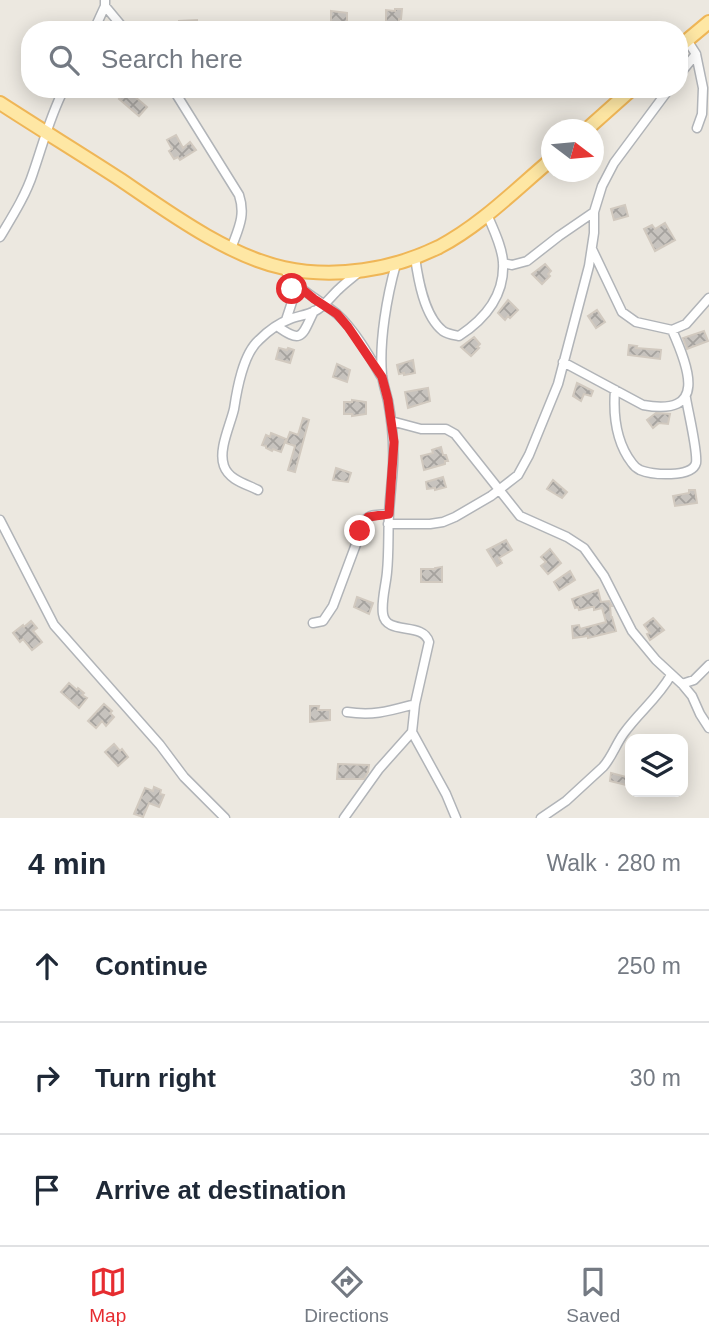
<!DOCTYPE html>
<html lang="en">
<head>
<meta charset="utf-8">
<style>
  body { margin:0; font-family:Arial,sans-serif; background:#f6f6f7; color:#1f2937 }
  .controls { position:absolute; right:21px; bottom:21px; display:grid; overflow:hidden; border-radius:14px; box-shadow:0 4px 18px #0003 }
  .controls button { width:63px; height:63px; display:grid; place-items:center; padding:0; border:0; border-bottom:2px solid #e0e1e3; background:#fff; color:#1f2937; font:35px sans-serif }
  .compass { position:absolute; left:541px; top:119px; width:63px; height:63px; border-radius:50%; background:#fff; box-shadow:0 4px 18px #0003; rotate:106deg }
  .stop { position:absolute; width:21px; height:21px; margin:-16px; border:5px solid #e62c30; border-radius:50%; background:#fff }
  .stop.end { background:#e62c30; border-color:#fff; box-shadow:0 2px 7px #0008 }
  .list { margin:0; padding:0; list-style:none }
  h2 { display:flex; justify-content:space-between; align-items:center; height:91px; margin:0; padding:0 28px; font-size:30px }
  h2 small { font-size:23px; font-weight:400; color:#747a83 }
  .list li { display:grid; grid-template-columns:46px 1fr auto; gap:21px; align-items:center; box-sizing:border-box; height:112px; padding:0 28px; border-top:2px solid #e0e1e3 }
  .list b { display:block; font-size:26px; white-space:nowrap }
  .list em { font-size:23px; font-style:normal; color:#747a83 }
  .icon { flex:none; width:38px; height:38px; fill:none; stroke:currentColor; stroke-width:2; stroke-linecap:round; stroke-linejoin:round }
  .map { position:relative; flex:none; width:709px; height:818px; overflow:hidden }
  .search { position:absolute; background:#fff; box-shadow:0 4px 18px #0003; left:21px; right:21px; top:21px; height:77px; display:flex; align-items:center; gap:18px; box-sizing:border-box; padding:0 24px; border-radius:28px; color:#747a83; font-size:26px }
  .sheet { height:427px; background:#fff }
  nav { display:flex; justify-content:space-around; align-items:center; box-sizing:border-box; height:98px; border-top:2px solid #e0e1e3; background:#fff; font-size:19px; color:#747a83 }
  nav a { display:grid; justify-items:center; gap:4px }
  nav .on { color:#e62c30 }
  .map>svg:first-child { display:block }
  .building { fill:url(#building-cross-hatch); stroke:#d1c9bf; stroke-width:2 }
  .lines { fill:none; stroke-linecap:round; stroke-linejoin:round }
  .minor-casing { stroke:#b1b4b8; stroke-width:11 }
  .primary-casing { stroke:#efb657; stroke-width:16 }
  .minor { stroke:#fff; stroke-width:8 }
  .primary { stroke:#fee7a4; stroke-width:12 }
  .route { stroke:#e62c30; stroke-width:9 }
</style>
</head>
<body>
<div class="map">
<svg width="709" height="818" viewBox="0 0 709 818">
  <defs>
    <pattern id="building-cross-hatch" width="8" height="8" patternUnits="userSpaceOnUse" patternTransform="scale(1.75)"><rect width="8" height="8" fill="#c7c3be"/><path d="M0 0l8 8M0 8l8-8" fill="none" stroke="#a5a29e"/></pattern>
  </defs>
  <rect width="100%" height="100%" fill="#ece8e0"/>
  <path class="building" d="M395 9H402L401 19H399L398 30H386V10L395 11Z
    M331 11 347 13V24H331Z
    M197 20V28L179 29V21Z
    M127 90 147 107 139 116 119 99Z
    M176 135 183 148 190 142 196 150 180 160 178 157 174 159 169 151 172 149 167 140Z
    M625 205 628 216 614 220 611 209Z
    M665 223 675 240 655 251 644 229 652 225 655 229Z
    M545 264 551 271 548 274 550 276 542 284 532 274Z
    M508 300 518 310 510 318 508 316 505 320 498 313Z
    M597 310 605 322 596 328 588 316Z
    M704 331 708 341 687 349 683 338Z
    M474 337 480 344 477 347 479 348 471 356 461 347Z
    M629 345 637 346 636 348 661 350 660 359 628 355Z
    M279 348 287 350 288 348 294 350 290 363 276 359Z
    M413 360 415 373 404 375V373L399 374 397 365Z
    M337 364 350 370 347 382 333 377Z
    M577 383 593 391 591 396 584 394 581 401 573 396Z
    M428 388 430 401 408 408 405 392Z
    M352 400 366 402V414L352 416V414H344V402H352Z
    M656 413 670 414 668 424 659 423 653 428 647 420Z
    M303 418 309 420 295 472 288 470 295 446 286 443 290 432 298 435Z
    M271 433 286 439 281 452 273 449 272 451 266 448V446L262 445 266 435 270 437Z
    M441 447 443 455H446L448 461H445V464L424 470 421 456 433 453 432 450Z
    M336 468 351 473 348 482 333 480Z
    M443 477 446 487 435 490V488L427 489 426 482Z
    M553 480 567 492 562 498 547 489Z
    M689 490H695L697 503 675 506 673 496 689 493Z
    M506 540 512 550 499 558 502 563 497 566 487 550Z
    M550 549 561 563 548 574 541 566 546 562 541 557Z
    M442 567V582H421V569H435V568Z
    M570 571 575 580 559 590 554 582Z
    M598 590 601 602 609 601 612 606H610L611 617H612L616 631 588 638V636L573 638 572 626 579 625 580 629 606 622 602 608 594 610V607H591L579 610 578 607 575 608 572 599Z
    M357 597 373 603 369 614 354 607Z
    M653 618 664 630 650 640 647 634 650 633 644 625Z
    M31 621 37 628 33 631 42 642 32 650 23 639 20 642 13 633 23 625 24 627Z
    M69 683 77 690 78 688 84 693 82 695 87 698 79 708 61 692Z
    M104 704 112 711 110 713 114 717 106 726 102 721 96 728 88 721Z
    M310 706H319L318 710H330V720L310 722Z
    M114 744 120 751 122 749 128 757 118 766 105 752Z
    M338 764 369 765 368 772 364 779H337Z
    M611 773 630 778V786L610 781Z
    M154 787 161 790 160 794 164 795 159 807 149 803 143 817 134 814 145 788 153 791Z"/>
  <g class="lines">
    <g class="minor-casing">
      <path id="minor" d="M105 0V6L125 30
        M94 30 105 6
        M687 40 696 54 703 88 702 114 697 128
        M679 75 696 54
        M173 89 239 195C246 216 238 229 231 249
        M0 237C12 217 26 195 33 173 43 144 50 116 64 89
        M592 249 622 312 636 322 672 330 686 324 709 298
        M415 257C418 279 424 316 443 331 447 334 454 335 459 336 485 319 505 295 503 262 502 246 493 229 487 214
        M503 263 512 265 527 261 559 236 594 212
        M396 264C387 296 379 341 382 375 383 384 386 392 388 401 392 422 394 443 393 465 392 481 390 497 389 513 388 533 389 552 387 572 386 585 381 601 383 614 386 636 423 621 429 642L415 704 412 732 446 794 456 818
        M284 268C296 290 319 299 337 314 354 329 370 357 381 376
        M286 320 292 302 290 279
        M277 326C303 345 302 335 314 311
        M563 362 643 405C708 417 689 368 672 330
        M615 390C613 416 616 442 632 463 634 466 638 469 640 470 652 475 692 478 696 463 698 452 688 411 686 398
        M391 421 421 429H446L455 434 520 516 567 537 584 548 604 576 632 631 656 660 682 684 692 696 700 714 709 728
        M258 490C246 484 229 480 224 466 218 450 230 426 234 409 237 389 243 354 259 340 267 332 279 323 290 319 298 316 307 315 315 311 325 306 331 296 339 289 345 283 352 278 359 272
        M0 520 54 625 160 745 184 777 225 818
        M388 524H430L443 522 455 517 491 496 518 475 529 455 558 384 589 266 594 233V212L602 186 614 163 669 89
        M313 623 323 621 333 606 365 520C371 513 380 515 389 514
        M682 684 694 680 709 665
        M347 712C374 716 389 711 415 704
        M344 818 379 769 412 732
        M541 818 566 801 603 767C612 757 616 744 624 733 639 712 658 698 671 675"/>
    </g>
    <g class="primary-casing">
      <path id="primary" d="M679 47 709 22
        M0 103C40 129 81 154 121 180 168 212 228 256 284 268 335 279 392 270 439 247 481 225 516 189 552 159
        M586 130 632 89"/>
    </g>
    <use href="#minor" class="minor"/>
    <use href="#primary" class="primary"/>
  </g>
  <g class="lines">
    <path class="route" d="M292 289 290 279 314 299 337 314 348 327 382 377 388 400 394 442 389 514 368 517 360 531"/>
  </g>
</svg>
<div class="controls">
<button><svg class="icon" aria-label="layers" viewBox="0 0 24 24"><path d="M12 4l9 5-9 5-9-5zM3 14l9 5 9-5"/></svg></button>
</div>
<svg class="compass" viewBox="-18 -18 36 36"><path d="M0-13l5 13h-10z" fill="#e53935"/><path d="M0 13l5-13h-10z" fill="#747a83"/></svg>
<div class="stop" style="left:292px;top:289px"></div>
<div class="stop end" style="left:360px;top:531px"></div>
<div class="search"><svg class="icon" aria-label="search" viewBox="0 0 24 24"><circle cx="10" cy="10" r="6"/><path d="M15 15l6 6"/></svg>Search here</div>
</div>
<section class="sheet">
<h2>4 min<small>Walk · 280 m</small></h2>
<ul class="list">
<li><svg class="icon" aria-label="ahead" viewBox="0 0 24 24"><path d="M12 20V5M6 11l6-6 6 6"/></svg><div><b>Continue</b></div><em>250 m</em></li>
<li><svg class="icon" aria-label="right" viewBox="0 0 24 24"><path d="M7 20v-9h11M14 6l5 5-5 5"/></svg><div><b>Turn right</b></div><em>30 m</em></li>
<li><svg class="icon" aria-label="arrive" viewBox="0 0 24 24"><path d="M6 21V4h12l-3 4 3 4H6"/></svg><div><b>Arrive at destination</b></div></li>
</ul>
</section>
<nav>
<a class="on"><svg class="icon" aria-label="map" viewBox="0 0 24 24"><path d="M3 6l6-2 6 2 6-2v14l-6 2-6-2-6 2zM9 4v14M15 6v14"/></svg>Map</a>
<a><svg class="icon" aria-label="directions" viewBox="0 0 24 24"><path d="M12 3l9 9-9 9-9-9zM9 14v-3h6M13 9l2 2-2 2"/></svg>Directions</a>
<a><svg class="icon" aria-label="saved" viewBox="0 0 24 24"><path d="M7 4h10v16l-5-4-5 4z"/></svg>Saved</a>
</nav>
</body>
</html>
